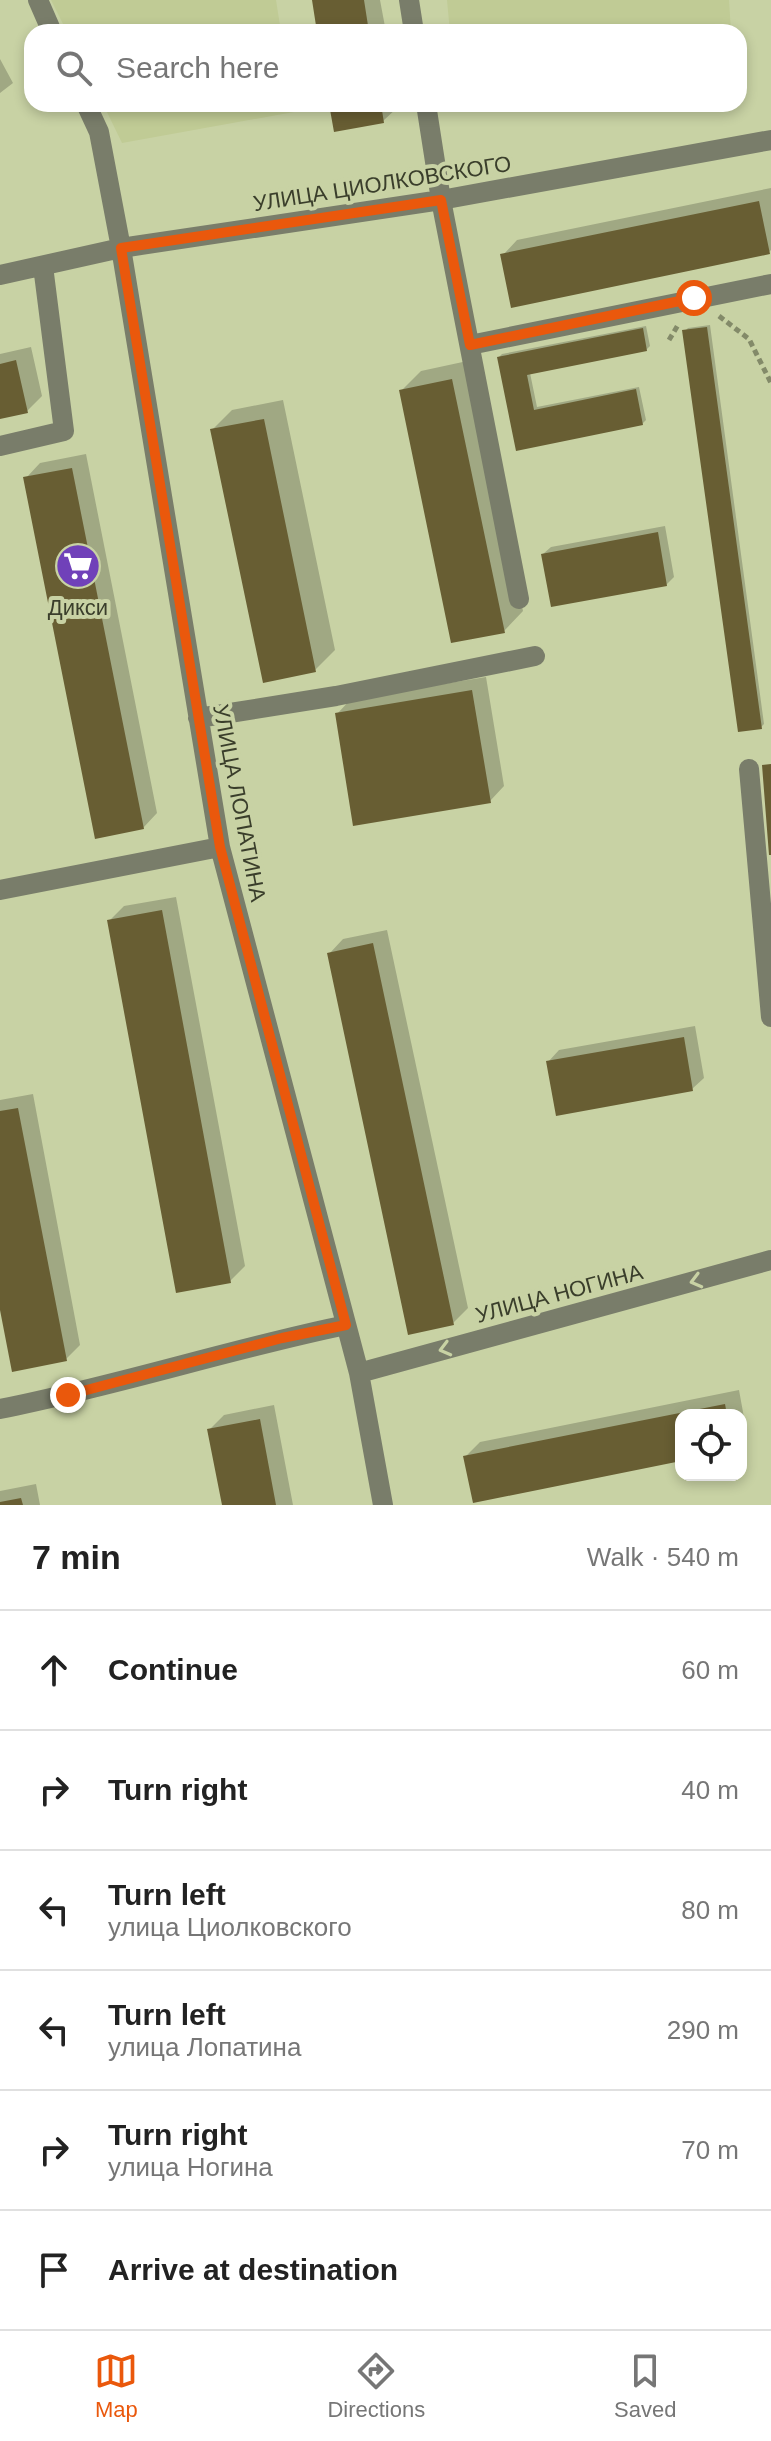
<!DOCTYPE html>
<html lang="en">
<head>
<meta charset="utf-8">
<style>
  body { margin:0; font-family:Arial,sans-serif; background:#f6f6f6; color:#222 }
  .controls { position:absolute; right:24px; bottom:24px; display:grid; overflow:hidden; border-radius:16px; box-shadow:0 4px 12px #0003 }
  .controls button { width:72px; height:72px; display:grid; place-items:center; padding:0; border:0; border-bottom:2px solid #e0e0e0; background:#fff; color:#222; font:40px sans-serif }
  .stop { position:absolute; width:24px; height:24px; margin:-18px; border:6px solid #ea580c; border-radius:50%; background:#fff }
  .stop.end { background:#ea580c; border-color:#fff; box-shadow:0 2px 8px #0008 }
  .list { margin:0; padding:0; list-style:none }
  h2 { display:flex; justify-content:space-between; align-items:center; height:104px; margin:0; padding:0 32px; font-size:34px }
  h2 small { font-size:26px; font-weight:400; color:#767676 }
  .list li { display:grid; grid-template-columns:52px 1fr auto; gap:24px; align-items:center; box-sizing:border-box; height:120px; padding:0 32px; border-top:2px solid #e0e0e0 }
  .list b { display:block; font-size:30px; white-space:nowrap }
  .list p { margin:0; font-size:26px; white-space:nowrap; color:#767676 }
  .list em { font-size:26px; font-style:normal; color:#767676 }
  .icon { flex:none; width:44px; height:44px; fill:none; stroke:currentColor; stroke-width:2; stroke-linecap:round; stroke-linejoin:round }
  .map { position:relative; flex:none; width:771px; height:1505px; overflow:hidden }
  .search { position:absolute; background:#fff; box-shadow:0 4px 12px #0003; left:24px; right:24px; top:24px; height:88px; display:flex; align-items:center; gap:20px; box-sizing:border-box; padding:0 28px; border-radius:24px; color:#767676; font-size:30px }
  .sheet { height:824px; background:#fff }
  nav { display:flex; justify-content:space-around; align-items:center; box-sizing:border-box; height:112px; border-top:2px solid #e0e0e0; background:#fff; font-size:22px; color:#767676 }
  nav a { display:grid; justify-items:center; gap:4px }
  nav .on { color:#ea580c }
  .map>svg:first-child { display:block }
  .built { fill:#c0cb95 }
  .shadow { fill:#0003 }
  .building { fill:#685e33 }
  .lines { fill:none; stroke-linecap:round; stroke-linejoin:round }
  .path { stroke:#838a69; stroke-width:5; stroke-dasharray:6 4; stroke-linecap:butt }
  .minor { stroke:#797d6a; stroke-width:20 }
  .oneway { stroke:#c8d2a4 }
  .route { stroke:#ea580c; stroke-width:10 }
  .labels { text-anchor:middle; stroke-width:8; stroke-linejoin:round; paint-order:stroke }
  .street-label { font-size:22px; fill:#3a3e2b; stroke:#c8d2a4 }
  .poi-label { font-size:22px; fill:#3a3e2b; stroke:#c8d2a4 }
</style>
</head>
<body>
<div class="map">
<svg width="771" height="1505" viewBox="0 0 771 1505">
  <rect width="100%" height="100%" fill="#c8d2a4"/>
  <path class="built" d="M51 0H276L281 32H67Z
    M447 0H729L731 32H450Z
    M103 104H293L294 112 122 143Z"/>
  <path class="shadow" d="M314 0H380L386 32H319Z
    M0 59 13 83 0 93Z
    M331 104H397L398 107 383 121Z
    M771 188V250L769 252 503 255 517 240Z
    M710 325 764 724 761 727 685 331 688 328Z
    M646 326 650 346 646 350 530 373 537 407 639 387 646 420 642 424 517 449 499 357 502 354Z
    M31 347 42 396 27 411 0 417V354Z
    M472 360 523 611 504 631 401 391 421 371Z
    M283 400 335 650 315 670 212 430 232 410Z
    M86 454 157 813 143 828 26 478 40 463Z
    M665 526 674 577 666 585 543 554 551 547Z
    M486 677 504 786 490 801 337 714 351 699Z
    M176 897 245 1266 230 1281 109 921 124 906Z
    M387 930 468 1308 453 1323 329 954 343 939Z
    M695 1026 704 1078 692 1089 548 1062 559 1050Z
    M33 1094 80 1345 66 1359 0 1299V1100Z
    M739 1390 747 1434 741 1440V1415H681V1459L465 1457 480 1442Z
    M274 1405 293 1505H224L210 1429 224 1415Z
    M36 1484 40 1505H0V1491Z"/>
  <path class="building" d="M312 0H364L369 32H317Z
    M329 104H381L384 123 334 132Z
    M759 201 770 254 511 308 500 254Z
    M707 327 762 729 738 732 682 330Z
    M643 328 647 351 527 375 534 410 636 389 643 425 516 451 497 357Z
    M16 360 28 413 0 419V364Z
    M452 379 505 633 451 643 399 390Z
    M264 419 316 672 263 683 210 429Z
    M72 468 144 829 95 839 23 477Z
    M658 532 667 586 551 607 541 554Z
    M472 690 491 803 353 826 335 713Z
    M771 764V855H769L762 765Z
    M162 910 231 1283 176 1293 107 920Z
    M373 943 454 1325 408 1335 327 953Z
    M684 1037 693 1091 556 1116 546 1061Z
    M18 1108 67 1361 12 1372 0 1310V1111Z
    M725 1404 727 1415H681V1461L473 1503 463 1456Z
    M260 1419 276 1505H222L207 1429Z
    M21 1498 23 1505H0V1502Z"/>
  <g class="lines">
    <path class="path" d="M719 316 749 339 771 383
      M669 340 678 325"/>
    <path class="minor" d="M38 0 52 32
      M409 0 414 32
      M86 104 99 132 121 248 220 847 359 1373 383 1505
      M426 104 441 200 519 599
      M0 275 121 248 441 200 771 140
      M470 345 771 284
      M0 446 64 431 43 266
      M198 718 336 696 535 656
      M749 769 771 1017
      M0 890 220 847
      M359 1373 771 1260
      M0 1409C117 1386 230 1349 346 1325"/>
  </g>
  <defs><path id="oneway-chevron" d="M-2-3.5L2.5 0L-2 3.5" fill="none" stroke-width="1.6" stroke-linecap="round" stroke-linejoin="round" transform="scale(2)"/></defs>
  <g class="oneway">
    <use href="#oneway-chevron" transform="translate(696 1281) rotate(165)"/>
    <use href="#oneway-chevron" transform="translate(445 1349) rotate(165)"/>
  </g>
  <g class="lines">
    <path class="route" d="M68 1395 282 1338 346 1325 220 847 121 248 441 200 470 345 694 298"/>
  </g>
  <defs>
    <g id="supermarket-disc" transform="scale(2.3)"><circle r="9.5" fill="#7041b9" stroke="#c8d2a4"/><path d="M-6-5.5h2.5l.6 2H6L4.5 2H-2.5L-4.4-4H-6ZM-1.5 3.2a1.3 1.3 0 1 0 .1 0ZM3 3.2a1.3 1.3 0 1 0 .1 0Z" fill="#fff"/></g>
  </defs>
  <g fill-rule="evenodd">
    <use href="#supermarket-disc" x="78" y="566"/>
  </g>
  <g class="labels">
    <g class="street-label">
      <text transform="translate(382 183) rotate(-9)" y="8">УЛИЦА ЦИОЛКОВСКОГО</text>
      <text transform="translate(240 803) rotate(79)" y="8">УЛИЦА ЛОПАТИНА</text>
      <text transform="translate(559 1293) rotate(-15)" y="8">УЛИЦА НОГИНА</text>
    </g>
    <g class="poi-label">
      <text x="78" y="615">Дикси</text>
    </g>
  </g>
</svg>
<div class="controls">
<button><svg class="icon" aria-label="locate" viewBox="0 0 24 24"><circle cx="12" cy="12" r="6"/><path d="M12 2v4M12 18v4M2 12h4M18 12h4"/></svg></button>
</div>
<div class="stop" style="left:694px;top:298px"></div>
<div class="stop end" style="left:68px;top:1395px"></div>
<div class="search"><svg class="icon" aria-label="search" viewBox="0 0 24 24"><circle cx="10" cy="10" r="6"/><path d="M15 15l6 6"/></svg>Search here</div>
</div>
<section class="sheet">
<h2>7 min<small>Walk · 540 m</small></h2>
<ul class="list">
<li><svg class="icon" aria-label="ahead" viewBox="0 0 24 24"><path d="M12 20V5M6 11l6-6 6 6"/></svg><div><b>Continue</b></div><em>60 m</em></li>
<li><svg class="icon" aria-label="right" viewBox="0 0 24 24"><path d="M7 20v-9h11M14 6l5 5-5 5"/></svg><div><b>Turn right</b></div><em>40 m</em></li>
<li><svg class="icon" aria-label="left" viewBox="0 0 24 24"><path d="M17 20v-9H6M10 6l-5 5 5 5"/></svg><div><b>Turn left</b><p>улица Циолковского</p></div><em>80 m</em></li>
<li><svg class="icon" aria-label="left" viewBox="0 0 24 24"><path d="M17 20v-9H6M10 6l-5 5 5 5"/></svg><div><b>Turn left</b><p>улица Лопатина</p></div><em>290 m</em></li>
<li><svg class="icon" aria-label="right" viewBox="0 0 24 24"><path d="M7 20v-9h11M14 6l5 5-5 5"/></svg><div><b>Turn right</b><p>улица Ногина</p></div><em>70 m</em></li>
<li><svg class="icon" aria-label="arrive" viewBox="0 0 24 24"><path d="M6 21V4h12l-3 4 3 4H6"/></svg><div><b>Arrive at destination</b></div></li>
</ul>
</section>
<nav>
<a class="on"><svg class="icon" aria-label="map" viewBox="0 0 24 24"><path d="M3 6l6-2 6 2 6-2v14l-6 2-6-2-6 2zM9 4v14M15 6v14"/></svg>Map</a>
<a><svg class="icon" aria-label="directions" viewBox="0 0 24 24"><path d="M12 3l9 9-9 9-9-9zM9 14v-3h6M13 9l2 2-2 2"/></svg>Directions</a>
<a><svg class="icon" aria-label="saved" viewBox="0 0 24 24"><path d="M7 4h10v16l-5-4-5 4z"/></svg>Saved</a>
</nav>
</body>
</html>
